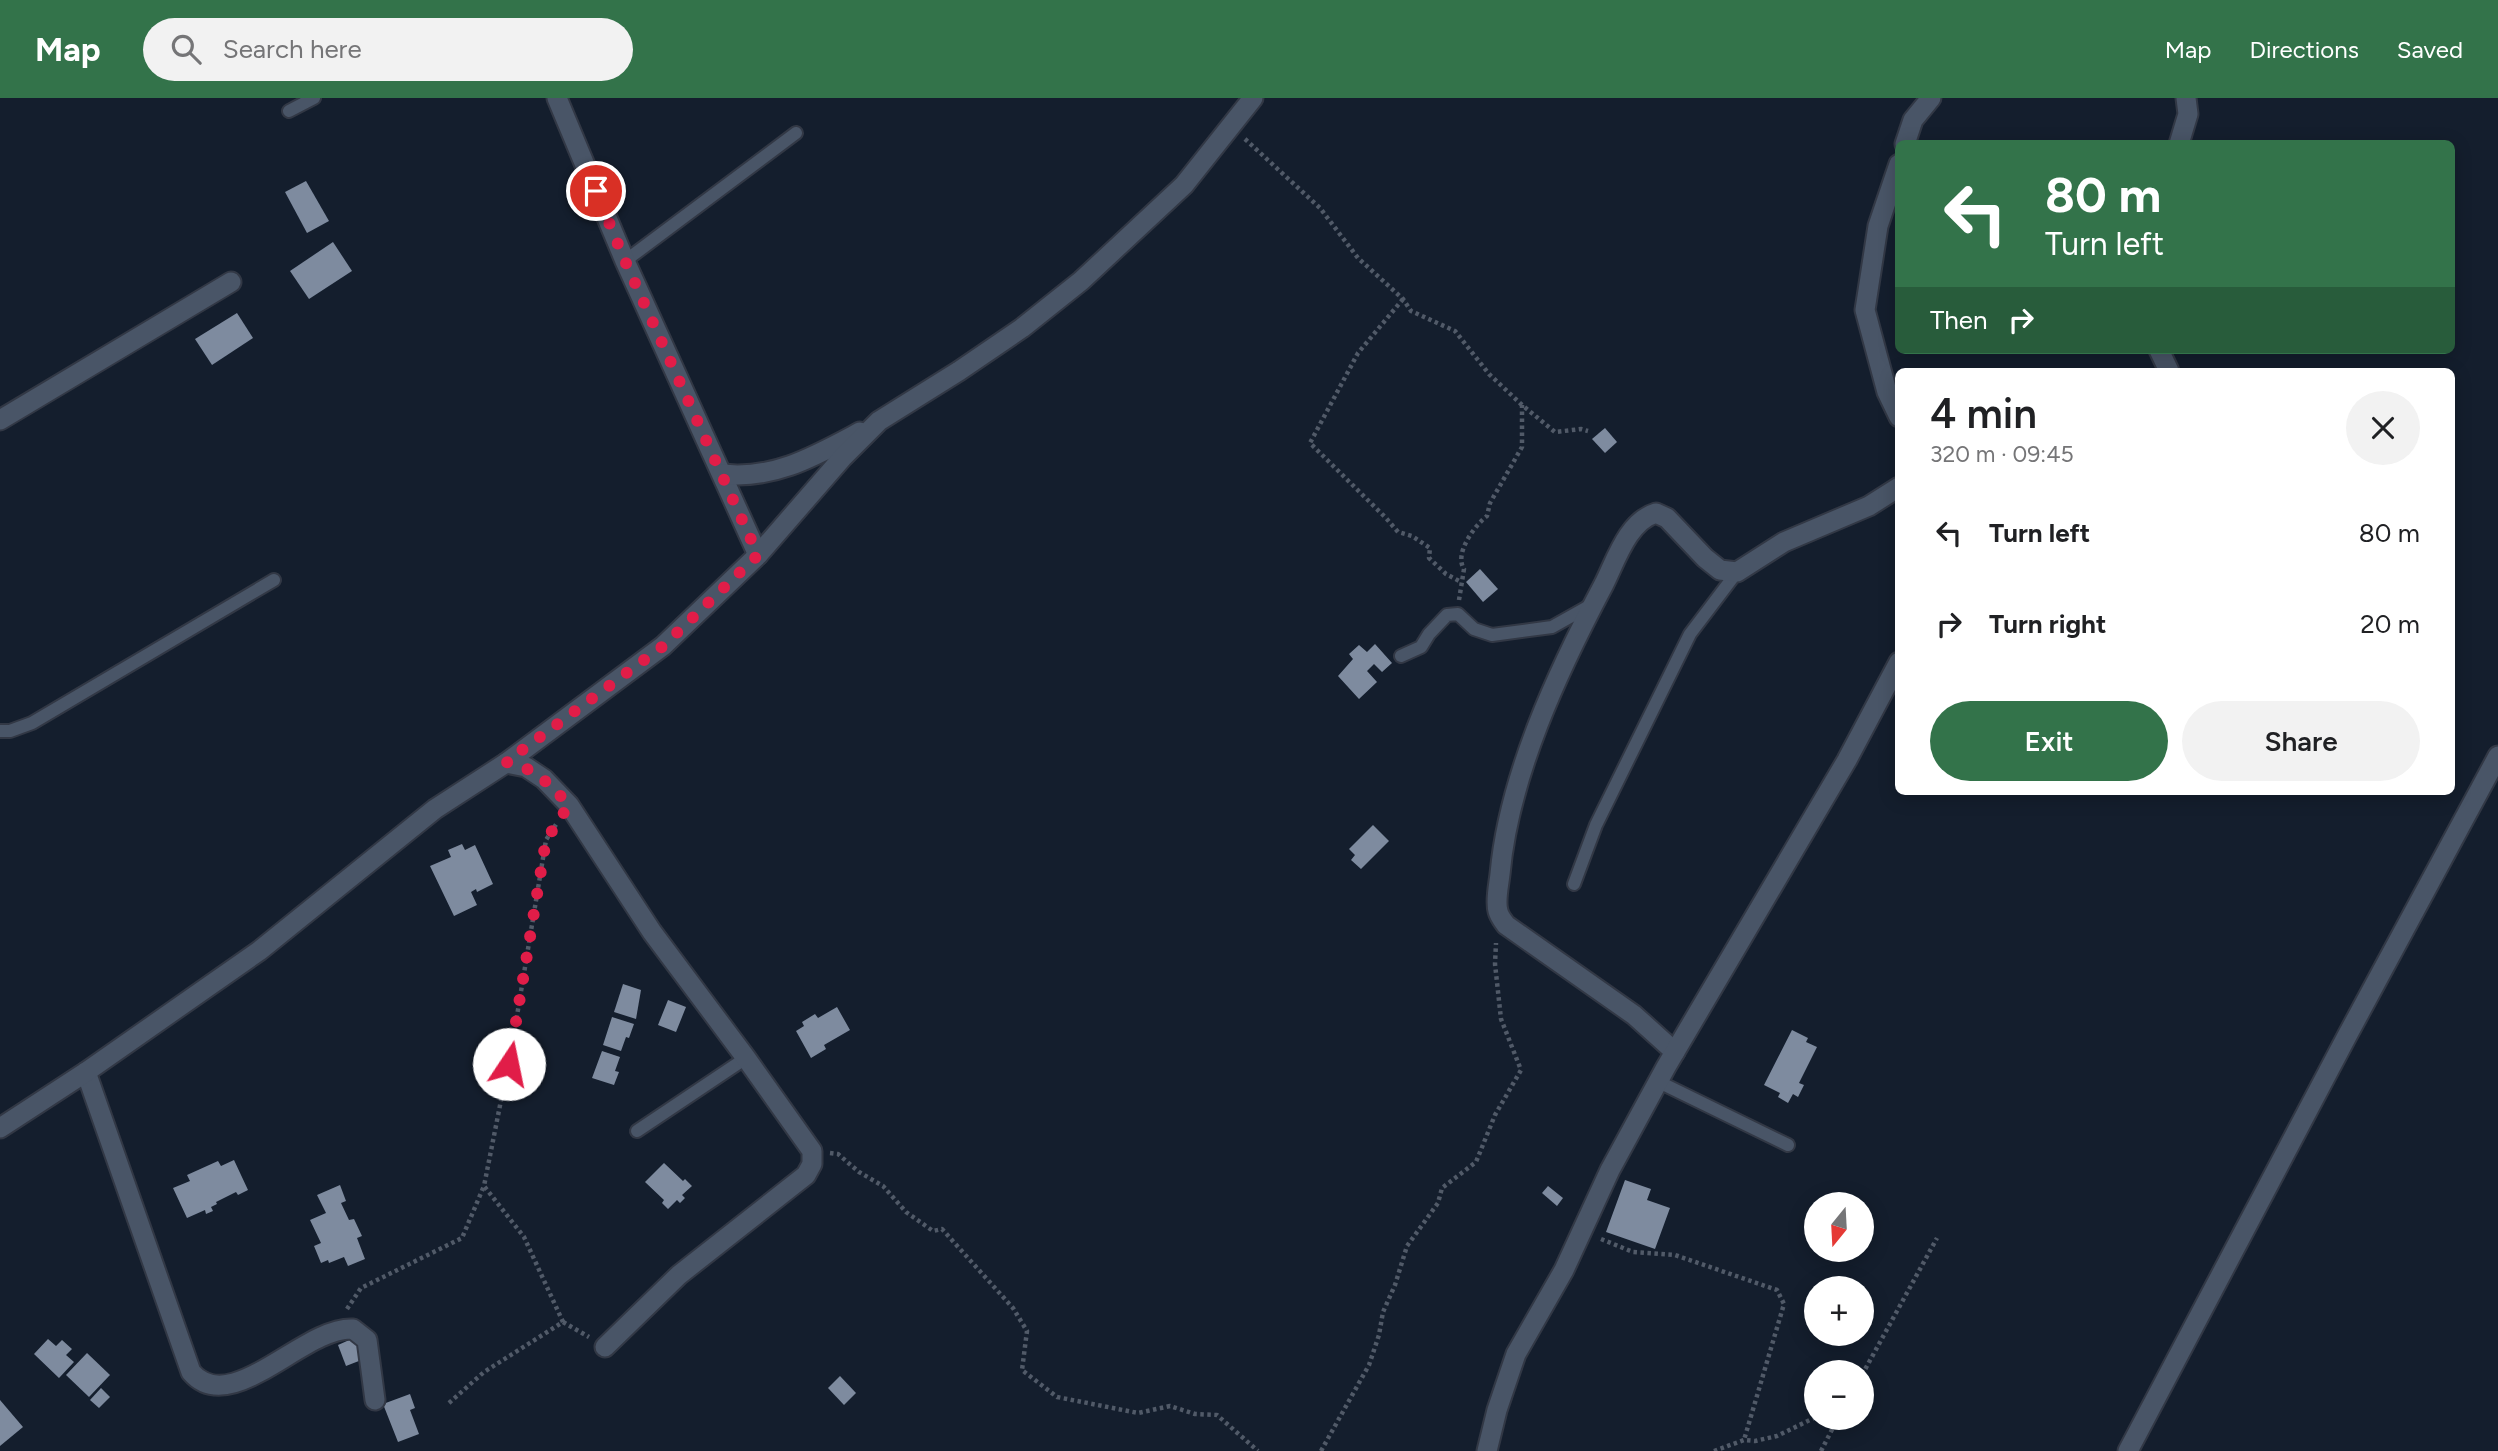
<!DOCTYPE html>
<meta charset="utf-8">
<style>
body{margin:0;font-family:Figtree,sans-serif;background:#f2f2f2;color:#202124;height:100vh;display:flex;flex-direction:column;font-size:26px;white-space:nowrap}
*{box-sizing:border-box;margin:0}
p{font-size:23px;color:#757577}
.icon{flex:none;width:38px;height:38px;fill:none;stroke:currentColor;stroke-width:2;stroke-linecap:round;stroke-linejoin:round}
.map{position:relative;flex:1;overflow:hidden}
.drawer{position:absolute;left:1895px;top:270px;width:560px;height:427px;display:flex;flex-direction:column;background:#fff;border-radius:10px;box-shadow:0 4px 18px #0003}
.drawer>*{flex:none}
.guide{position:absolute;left:1895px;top:42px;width:560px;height:214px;border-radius:10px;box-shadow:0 4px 18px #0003;background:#33734a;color:#fff;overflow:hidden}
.needle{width:46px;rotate:198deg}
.fabs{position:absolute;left:1804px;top:1094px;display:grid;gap:14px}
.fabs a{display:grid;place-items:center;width:70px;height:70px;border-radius:50%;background:#fff;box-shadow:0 4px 18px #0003;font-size:35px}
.pin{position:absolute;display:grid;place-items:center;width:60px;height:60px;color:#fff;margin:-30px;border:4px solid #fff;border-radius:50%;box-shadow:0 2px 7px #0007}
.me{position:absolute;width:77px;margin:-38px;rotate:11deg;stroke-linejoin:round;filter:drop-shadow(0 0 5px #0008)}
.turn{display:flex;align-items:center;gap:24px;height:147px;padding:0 35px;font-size:32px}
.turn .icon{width:91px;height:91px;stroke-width:2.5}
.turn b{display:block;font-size:49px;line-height:60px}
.then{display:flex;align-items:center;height:66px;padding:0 35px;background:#0003;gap:14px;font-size:26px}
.round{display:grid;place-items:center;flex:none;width:74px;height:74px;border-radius:37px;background:#f2f2f2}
.overview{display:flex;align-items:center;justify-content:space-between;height:119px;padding:0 35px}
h1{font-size:42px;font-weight:600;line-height:52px}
.cta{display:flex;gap:14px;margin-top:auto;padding:14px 35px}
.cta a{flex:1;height:80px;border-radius:42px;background:#33734a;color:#fff;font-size:28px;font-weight:600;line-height:80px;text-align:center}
.cta a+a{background:#f2f2f2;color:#202124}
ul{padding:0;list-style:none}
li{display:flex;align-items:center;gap:21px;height:91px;padding:0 35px}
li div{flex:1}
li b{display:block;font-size:26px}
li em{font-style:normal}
header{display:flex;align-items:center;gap:42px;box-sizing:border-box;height:98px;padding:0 35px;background:#33734a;color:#fff}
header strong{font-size:33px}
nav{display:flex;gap:38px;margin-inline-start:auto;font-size:24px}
.search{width:490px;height:63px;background:#f2f2f2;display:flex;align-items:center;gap:18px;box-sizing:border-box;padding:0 24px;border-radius:38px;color:#757577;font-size:26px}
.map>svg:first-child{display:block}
.building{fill:#7e8b9f}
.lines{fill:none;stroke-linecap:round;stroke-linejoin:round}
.service-casing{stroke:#323845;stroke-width:16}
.minor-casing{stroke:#323845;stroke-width:23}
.path{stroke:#515a68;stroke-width:4.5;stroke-dasharray:3.5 3.5;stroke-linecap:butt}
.service{stroke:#495567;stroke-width:12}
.minor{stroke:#495567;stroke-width:19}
.route{stroke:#e11d48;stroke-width:12;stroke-dasharray:0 21.6}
</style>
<header>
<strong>Map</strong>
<div class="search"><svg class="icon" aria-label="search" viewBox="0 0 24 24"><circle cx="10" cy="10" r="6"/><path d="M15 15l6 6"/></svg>Search here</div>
<nav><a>Map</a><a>Directions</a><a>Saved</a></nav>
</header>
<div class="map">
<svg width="2498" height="1353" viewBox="0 0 2498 1353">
<rect width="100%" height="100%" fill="#141e2d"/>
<g class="building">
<path d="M306,83L329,123L307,135L285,94Z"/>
<path d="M333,144L352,173L309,201L290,173Z"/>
<path d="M237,215L253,240L212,267L195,241Z"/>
<path d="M1605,330L1617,344L1605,355L1592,341Z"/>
<path d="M1480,471L1498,491L1483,504L1466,484Z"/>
<path d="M1375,546L1392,565L1382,574L1374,566L1367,573L1377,584L1359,601L1338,578L1353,561L1349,556L1359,547L1367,554Z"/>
<path d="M1373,727L1389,743L1361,771L1351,762L1355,757L1349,751Z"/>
<path d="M462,746L465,752L475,747L493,786L477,794L476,791L471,794L477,807L454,818L430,768L451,759L448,752Z"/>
<path d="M623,886L641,892L636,921L614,914Z"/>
<path d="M668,902L686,909L676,934L658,927Z"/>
<path d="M837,909L850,932L824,947L826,951L811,960L796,933L804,928L802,924L815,916L818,920Z"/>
<path d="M612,919L634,926L629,940L626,939L621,953L603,947Z"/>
<path d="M1792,932L1808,940L1806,944L1817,949L1799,985L1804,987L1798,999L1793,996L1788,1005L1778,999L1780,995L1764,987Z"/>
<path d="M602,953L620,959L615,973L619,974L614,987L592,980Z"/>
<path d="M234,1062L248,1092L238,1097L236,1094L216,1104L217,1106L211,1109L213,1113L206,1116L205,1112L187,1120L173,1090L190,1083L187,1077L218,1063L221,1068Z"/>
<path d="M664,1065L683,1083L685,1081L692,1088L682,1097L685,1100L680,1105L677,1102L668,1111L662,1105L664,1102L645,1084Z"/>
<path d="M1625,1082L1651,1091L1647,1102L1670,1110L1655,1151L1606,1134Z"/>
<path d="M340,1087L346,1103L341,1105L349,1122L354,1121L362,1138L357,1140L365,1161L348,1168L344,1159L329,1165L328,1162L321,1165L314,1148L321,1145L310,1122L326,1115L317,1097Z"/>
<path d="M1548,1088L1563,1100L1557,1108L1542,1095Z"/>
<path d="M356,1239L364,1261L346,1268L338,1247Z"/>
<path d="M48,1241L56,1248L62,1242L72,1251L66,1257L74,1264L59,1280L34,1256Z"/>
<path d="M87,1255L110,1277L89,1299L66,1277Z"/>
<path d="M840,1278L856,1295L844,1307L828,1290Z"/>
<path d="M101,1290L110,1299L99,1310L90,1302Z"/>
<path d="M410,1296L415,1310L410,1312L419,1336L398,1344L383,1306Z"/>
<path d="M0,1302L23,1329L0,1348Z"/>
</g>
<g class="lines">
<g class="service-casing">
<g id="service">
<path d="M289,13L314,0"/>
<path d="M625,163L796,35"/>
<path d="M1401,558L1421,549L1429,536L1447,517L1458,516L1474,531L1492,537L1552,529L1593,506"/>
<path d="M0,633H10L32,625L274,482"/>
<path d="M1574,786L1596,727L1690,536L1737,474"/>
<path d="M1659,984L1788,1047"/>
<path d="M637,1033L746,960"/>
</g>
</g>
<g class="minor-casing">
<g id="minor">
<path d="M557,0L625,163L758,457"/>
<path d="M1905,46L1913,22L1931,0"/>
<path d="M2179,46L2188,16L2186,0"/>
<path d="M1899,66L1878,128L1865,212L1887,294L1899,319"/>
<path d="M2159,252L2169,273"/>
<path d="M0,322L231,184"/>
<path d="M722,376C774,382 815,358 860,334"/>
<path d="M506,665L526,669L544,681L569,707L652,834L746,960L812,1053V1066L806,1077L679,1177L605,1249"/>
<path d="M1675,954L1634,917L1506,827C1503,823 1499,818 1498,813C1495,803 1499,786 1500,776C1509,677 1558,573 1604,486C1616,462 1628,423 1656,415L1667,420L1705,460L1720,472L1737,474L1784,444L1869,408L1899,389"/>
<path d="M86,974L191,1274C231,1321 304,1228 353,1231L367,1242L375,1302"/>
<path d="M0,1030L86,974L259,853L435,711L506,665L663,548L758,457L843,359L879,323L959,273L1022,230L1081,183L1184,87L1253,0"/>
<path d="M1487,1353L1497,1312L1516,1256L1564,1172L1610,1072L1666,969L1847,662L1899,564"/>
<path d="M2128,1353L2347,938L2498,658"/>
</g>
</g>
<g class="path">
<path d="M1245,41L1320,110L1358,160L1403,201L1411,213L1455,233L1489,276L1522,307L1555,334L1581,331L1588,333"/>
<path d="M1403,201L1358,255L1310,345L1386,420L1398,434L1412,438L1430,450L1429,460L1446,476L1461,484"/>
<path d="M1459,502L1464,471C1454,456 1474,428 1487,418L1490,405L1522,349V307"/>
<path d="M830,1055L838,1056L859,1074L883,1088L906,1114L933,1133L942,1131L1013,1210L1027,1233L1022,1272L1057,1299L1138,1315L1170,1308L1195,1316L1217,1317L1258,1353"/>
<path d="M1601,1141L1633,1154L1675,1157L1777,1192L1784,1206L1744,1342"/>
<path d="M347,1211L361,1190L462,1140L484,1088"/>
<path d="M563,1224L589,1239"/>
<path d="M1862,1277L1937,1140"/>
<path d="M449,1305L484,1274L563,1224L524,1139L484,1088L513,942L546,742L557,725"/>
<path d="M1321,1353L1369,1267L1379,1237L1383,1214L1395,1187L1407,1148L1438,1105L1442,1090L1476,1064L1495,1017L1521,972L1501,921L1495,866L1496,845"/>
<path d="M1714,1353L1744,1342L1755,1343L1777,1338L1816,1319"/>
<path d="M1821,1353L1838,1320"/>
</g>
<use href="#service" class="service"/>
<use href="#minor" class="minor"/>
</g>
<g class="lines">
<path class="route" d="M509,966L546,742L569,707C548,685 537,671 506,664L663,548L758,457L625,163L596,93"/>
</g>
</svg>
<div class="fabs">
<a><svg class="needle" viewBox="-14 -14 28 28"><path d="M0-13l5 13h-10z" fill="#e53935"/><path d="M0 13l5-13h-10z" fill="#757577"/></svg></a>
<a>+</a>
<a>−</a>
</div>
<div class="pin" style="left:596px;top:93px;background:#d93025"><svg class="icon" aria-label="arrive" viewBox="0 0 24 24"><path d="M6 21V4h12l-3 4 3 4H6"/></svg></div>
<svg class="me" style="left:509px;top:966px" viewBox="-20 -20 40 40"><circle r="19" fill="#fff"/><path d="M0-13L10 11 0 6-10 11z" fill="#e11d48"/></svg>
<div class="guide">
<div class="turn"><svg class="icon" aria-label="left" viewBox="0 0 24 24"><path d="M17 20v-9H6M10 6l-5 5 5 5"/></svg><div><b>80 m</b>Turn left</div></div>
<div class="then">Then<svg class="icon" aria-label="right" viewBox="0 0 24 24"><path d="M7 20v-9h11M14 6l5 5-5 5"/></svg></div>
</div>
<section class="drawer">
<div class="overview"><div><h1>4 min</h1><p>320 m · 09:45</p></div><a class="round"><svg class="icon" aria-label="close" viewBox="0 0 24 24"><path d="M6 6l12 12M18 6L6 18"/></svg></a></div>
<ul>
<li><svg class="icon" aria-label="left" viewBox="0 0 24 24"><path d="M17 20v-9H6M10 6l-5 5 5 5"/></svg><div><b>Turn left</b></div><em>80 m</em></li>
<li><svg class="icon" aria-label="right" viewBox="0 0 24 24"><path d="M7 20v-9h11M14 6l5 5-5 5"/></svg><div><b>Turn right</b></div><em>20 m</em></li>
</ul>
<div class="cta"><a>Exit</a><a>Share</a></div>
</section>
</div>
